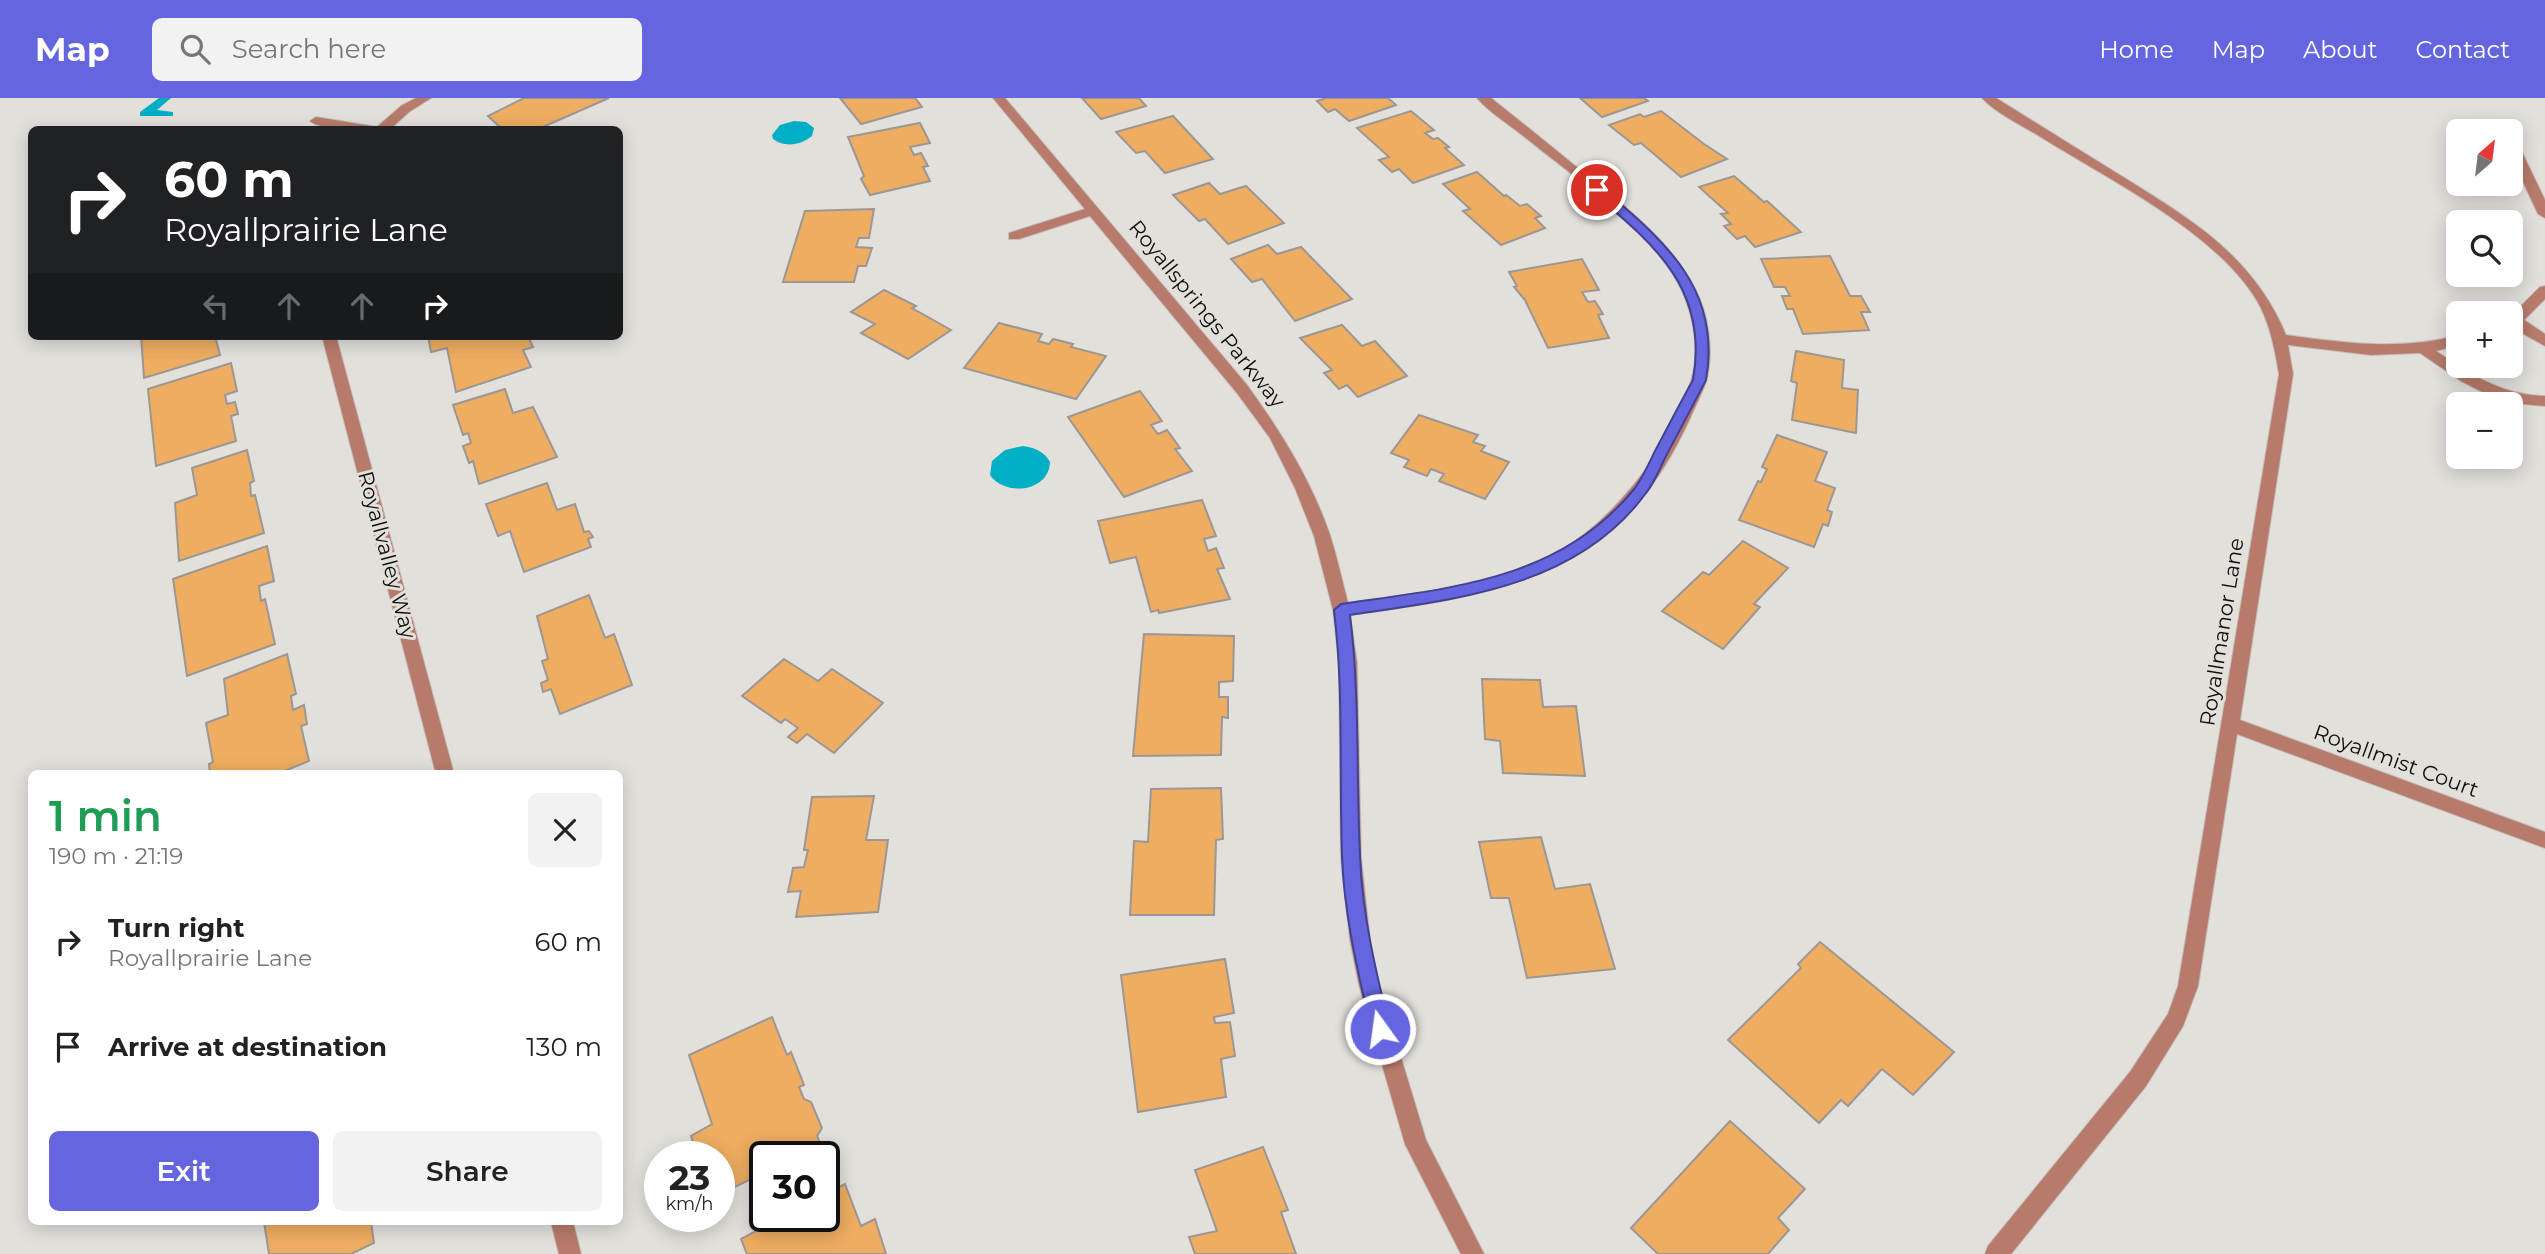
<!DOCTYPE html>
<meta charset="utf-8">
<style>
body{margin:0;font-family:Montserrat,sans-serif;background:#f2f2f2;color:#222;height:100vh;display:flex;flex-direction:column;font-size:26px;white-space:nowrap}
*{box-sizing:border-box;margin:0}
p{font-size:23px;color:#767676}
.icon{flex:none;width:38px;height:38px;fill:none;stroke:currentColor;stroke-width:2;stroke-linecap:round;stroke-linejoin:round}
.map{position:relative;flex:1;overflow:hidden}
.details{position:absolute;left:28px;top:672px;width:595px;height:455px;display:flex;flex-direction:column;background:#fff;border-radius:10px;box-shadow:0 4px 18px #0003}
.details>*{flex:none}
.banner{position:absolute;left:28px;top:28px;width:595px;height:214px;border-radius:10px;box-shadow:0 4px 18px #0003;background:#202124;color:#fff;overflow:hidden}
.needle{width:46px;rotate:28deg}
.fabs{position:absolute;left:2446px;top:21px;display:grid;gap:14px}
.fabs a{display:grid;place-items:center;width:77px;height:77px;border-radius:10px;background:#fff;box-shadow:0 4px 18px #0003;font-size:35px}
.speed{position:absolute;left:644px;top:1043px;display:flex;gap:14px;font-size:35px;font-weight:700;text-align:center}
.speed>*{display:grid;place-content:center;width:91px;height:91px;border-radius:50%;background:#fff;box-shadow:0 4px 18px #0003;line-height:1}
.speed small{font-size:18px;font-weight:400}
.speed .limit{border:4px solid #111;border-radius:10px;background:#fff;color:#111}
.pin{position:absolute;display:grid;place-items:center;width:60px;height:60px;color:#fff;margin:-30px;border:4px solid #fff;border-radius:50%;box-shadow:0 2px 7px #0007}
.me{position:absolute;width:77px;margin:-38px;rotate:346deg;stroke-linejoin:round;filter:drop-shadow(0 0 5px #0008)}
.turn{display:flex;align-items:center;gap:24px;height:147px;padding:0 21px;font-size:32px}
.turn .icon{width:91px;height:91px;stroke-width:2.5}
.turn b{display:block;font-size:49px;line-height:60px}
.lanes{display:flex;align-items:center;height:66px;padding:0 21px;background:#0003;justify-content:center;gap:35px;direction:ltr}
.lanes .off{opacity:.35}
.round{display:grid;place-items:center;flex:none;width:74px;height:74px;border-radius:10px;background:#f2f2f2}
.head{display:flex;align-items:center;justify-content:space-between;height:119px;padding:0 21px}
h1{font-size:42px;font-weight:600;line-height:52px;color:#1e9e55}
.button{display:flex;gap:14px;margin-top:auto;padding:14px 21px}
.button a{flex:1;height:80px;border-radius:10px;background:#6566df;color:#fff;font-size:28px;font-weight:600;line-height:80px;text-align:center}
.button a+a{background:#f2f2f2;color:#222}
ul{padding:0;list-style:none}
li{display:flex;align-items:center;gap:21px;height:105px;padding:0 21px}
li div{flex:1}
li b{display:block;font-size:26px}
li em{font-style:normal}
header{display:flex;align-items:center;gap:42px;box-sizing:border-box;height:98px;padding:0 35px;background:#6566df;color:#fff}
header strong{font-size:33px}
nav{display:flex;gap:38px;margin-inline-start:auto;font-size:24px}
.search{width:490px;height:63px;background:#f2f2f2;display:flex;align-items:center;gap:18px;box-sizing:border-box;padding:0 24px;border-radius:10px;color:#767676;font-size:26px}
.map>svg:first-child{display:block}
.water{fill:#00aec6}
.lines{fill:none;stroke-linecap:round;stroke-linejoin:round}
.stream{fill:#00aec6;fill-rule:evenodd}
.building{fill:#eead61;stroke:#9b9794;stroke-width:2}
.minor-casing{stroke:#c1bebb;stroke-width:2}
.minor{fill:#b87b6b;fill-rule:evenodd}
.route{fill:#6566df;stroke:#424291;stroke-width:2}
.labels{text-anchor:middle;stroke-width:6;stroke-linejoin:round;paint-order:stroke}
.street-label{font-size:21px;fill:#0e0d0c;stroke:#e3e0dc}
</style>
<header>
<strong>Map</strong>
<div class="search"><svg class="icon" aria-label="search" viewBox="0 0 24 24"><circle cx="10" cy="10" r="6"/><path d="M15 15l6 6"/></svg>Search here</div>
<nav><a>Home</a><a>Map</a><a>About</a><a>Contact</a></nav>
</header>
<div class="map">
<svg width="2545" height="1156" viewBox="0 0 2545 1156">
<rect width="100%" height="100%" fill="#e3e0dc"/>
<g class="water">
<path d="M794,23L806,24L814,30L812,38C801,47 785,50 773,41L772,37L780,27Z"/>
<path d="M1023,348C1035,350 1044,353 1050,364C1049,394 1005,399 990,377L992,363L1005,352Z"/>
</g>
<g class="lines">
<path class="stream" d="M159,0H171L157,12L173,14V18H140V14Z"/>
</g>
<g class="building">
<path d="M524,0H609L536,32H503L488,18Z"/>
<path d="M840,0H915L922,9L861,26Z"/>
<path d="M1082,0H1139L1146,8L1101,21Z"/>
<path d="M1326,0H1388L1396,7L1349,23L1335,11L1328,14L1317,3Z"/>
<path d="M1580,0H1644L1648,3L1602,19Z"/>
<path d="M1411,13L1434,32L1425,35L1433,41L1438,40L1449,49L1445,50L1464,67L1413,85L1399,71L1392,74L1379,62L1389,59L1357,30Z"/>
<path d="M1661,13L1704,46L1727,61L1681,79L1641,45L1634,47L1609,27L1640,16L1644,19Z"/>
<path d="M1173,18L1213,61L1165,75L1145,53L1136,55L1116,34Z"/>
<path d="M920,25L930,45L910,49L914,57L921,55L928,68L923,69L930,83L870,97L861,81L864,78L848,39Z"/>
<path d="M1477,74L1504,98L1506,97L1520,108L1527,106L1541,118L1535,120L1545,130L1501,147L1463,113L1470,111L1443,86Z"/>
<path d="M1734,78L1764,104L1767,103L1801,134L1755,149L1745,138L1737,141L1724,128L1731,126L1721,116L1728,115L1699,89Z"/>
<path d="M1209,85L1220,96L1246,88L1284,125L1228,146L1205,121L1199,123L1173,97Z"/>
<path d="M874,111L869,140H859L856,149L872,150L866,168H858L854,184H783L805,113Z"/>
<path d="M1268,147L1277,156L1301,149L1352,201L1295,223L1262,181L1252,184L1231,161Z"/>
<path d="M1830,158L1850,198H1861L1870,214H1861L1869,232L1803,236L1793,211H1787L1782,198H1790L1785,189H1774L1761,161Z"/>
<path d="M1582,161L1599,192L1582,194L1588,204L1595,203L1603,216L1598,217L1609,240L1548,250L1525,202L1514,189L1517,188L1509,174Z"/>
<path d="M884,192L916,208L912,210L951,232L908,261L861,235L875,226L851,214Z"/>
<path d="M999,225L1042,236L1038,243L1049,246L1053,241L1073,246L1071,249L1106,258L1076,301L964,270Z"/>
<path d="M1342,227L1362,248L1375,243L1407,278L1358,299L1347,287L1339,291L1324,275L1332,272L1300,240Z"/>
<path d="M141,238H215L220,257L144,280Z"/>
<path d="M428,238H528L533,249L523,252L531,269L456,294L447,250L431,254Z"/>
<path d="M1796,253L1844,262L1842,290L1858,292L1856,335L1792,322L1797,285L1791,283Z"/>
<path d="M231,265L237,293L225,297L227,306L235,304L238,316L231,318L236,343L156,368L148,291Z"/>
<path d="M505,291L513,315L533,309L557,359L479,386L473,363L469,365L463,348L471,345L468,335L463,337L453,307Z"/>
<path d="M1140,293L1162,323L1151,327L1158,336L1167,332L1180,350L1175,351L1192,373L1124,399L1068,319Z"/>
<path d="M1419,317L1478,337L1473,344L1485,348L1481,353L1509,364L1485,401L1439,383L1444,376L1431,371L1427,378L1404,369L1409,362L1391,355Z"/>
<path d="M1777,337L1827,354L1815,383L1835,390L1827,412L1832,414L1828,428L1823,426L1814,449L1739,422L1758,383L1761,384L1767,371L1762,369Z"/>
<path d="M247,352L254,383L250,385L251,398L255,397L264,435L179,463L175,405L197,397L192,370Z"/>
<path d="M547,385L557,412L575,406L584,434L589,433L593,439L588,441L591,449L524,474L510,433L498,438L486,406Z"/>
<path d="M1202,402L1216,438L1204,441L1208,453L1216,450L1224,470L1217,471L1230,501L1159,515L1158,512L1151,514L1136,459L1110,465L1098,423Z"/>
<path d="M1743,443L1788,470L1754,506L1760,509L1723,551L1662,513L1703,474L1709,477Z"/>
<path d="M267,448L274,483L259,488L261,503L265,501L275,546L187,578L173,481Z"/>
<path d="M589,497L605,540L614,536L632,587L560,616L551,591L543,594L541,585L548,582L542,563L548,561L537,518Z"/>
<path d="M1144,536L1234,538L1233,583L1219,584V599H1228V620L1222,619L1221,657L1133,658Z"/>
<path d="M287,556L296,596L291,598L293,612L304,607L307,626L301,628L309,663L277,676H210L209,666L213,664L206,625L228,617L224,581Z"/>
<path d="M784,561L818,583L832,571L883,605L834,655L807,636L797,645L788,639L798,630L785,621L781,625L742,598Z"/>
<path d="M1482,581L1540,582L1543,609L1576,608L1585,678L1503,675L1500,643L1485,641Z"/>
<path d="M1221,690L1223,741L1216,742L1214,817H1130L1134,743L1148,744L1151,691Z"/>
<path d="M874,698L866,742H888L878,814L796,819L801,793L788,794L793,770L804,769L808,752H804L812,699Z"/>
<path d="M1541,739L1555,791L1590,786L1615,871L1527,880L1509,800H1491L1479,744Z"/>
<path d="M1820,844L1954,954L1913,997L1882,971L1848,1008L1841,1002L1819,1025L1728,942L1801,870L1798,866Z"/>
<path d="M1225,861L1234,915L1214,919L1215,925L1230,924L1235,958L1221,961L1226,999L1138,1014L1121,877Z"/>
<path d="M772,919L787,957L791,954L804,987L799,989L804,1001L811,1004L822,1030L817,1038L821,1047L797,1059H765V1074L719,1097V1059H698L691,1038L712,1026L689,957Z"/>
<path d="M1730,1023L1805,1091L1778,1120L1789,1132L1768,1156H1658L1631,1130Z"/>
<path d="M1263,1049L1288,1112L1281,1114L1296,1156H1195L1189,1139L1217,1133L1195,1072Z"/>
<path d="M845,1086L861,1128L875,1121L886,1156H747L741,1141L784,1118H824V1097Z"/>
<path d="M264,1124H371L374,1145L351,1156H269Z"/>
</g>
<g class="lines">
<g class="minor-casing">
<g id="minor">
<path d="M416,0H431L409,14L389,32C368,32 326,35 310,23L316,19L377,29L401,8Z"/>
<path d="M993,0H1005L1247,287C1281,334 1311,382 1330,437C1337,459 1342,482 1348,505C1414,496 1481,490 1543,462C1608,432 1671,351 1691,283C1702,247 1691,202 1670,172C1635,120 1570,76 1522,37C1507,25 1489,14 1477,0H1491C1524,26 1557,53 1590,80C1630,112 1670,144 1695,191C1709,216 1714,256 1706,284C1702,295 1696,307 1691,318C1620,478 1506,496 1350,517L1357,565L1361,760L1370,842L1379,887L1426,1042L1484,1156H1461L1405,1046L1359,887L1350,842L1341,760L1339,565L1333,512L1314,438L1295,390L1270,340L1237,295L1090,118L1019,141H1009V135L1085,111Z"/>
<path d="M1982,0H1996C2036,25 2075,49 2115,74C2187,119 2252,155 2286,237C2345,245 2400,253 2459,237V247L2436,253C2471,277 2502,297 2545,298V308L2511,305L2490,298L2461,283L2420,255L2371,257L2288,247L2293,276L2240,622L2545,734V750L2237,636L2198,888L2183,928L2146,988L2011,1156H1985L1988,1148L2130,974L2168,916L2178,888L2279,276C2275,253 2271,231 2261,210C2224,138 2111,83 2044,41C2024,28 1998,17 1982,0Z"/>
<path d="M2511,40L2517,44L2545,102V120L2538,116L2511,58Z"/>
<path d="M2545,188V201L2524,222L2545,236V248L2511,229V218L2540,189Z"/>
<path d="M322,238H336L454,676H436Z"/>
<path d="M551,1124H573L581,1156H559Z"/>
</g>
</g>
<use href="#minor" class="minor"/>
</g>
<path class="route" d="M1592,89H1601C1664,143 1722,190 1706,282C1693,307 1680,332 1666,358C1660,370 1655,384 1646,395C1577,490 1456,501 1350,517C1360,597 1356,677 1360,757C1362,817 1376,874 1390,931L1387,938L1380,940L1374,938L1371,931C1358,874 1344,817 1342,758C1339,676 1344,594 1334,512L1341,506C1450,490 1560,483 1635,390C1643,379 1649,365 1655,353C1668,329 1680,305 1693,282C1709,191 1655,147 1592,94Z"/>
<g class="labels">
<g class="street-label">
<text transform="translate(1207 216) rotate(51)" y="7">Royallsprings Parkway</text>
<text transform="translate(387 457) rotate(75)" y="7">Royallvalley Way</text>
<text transform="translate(2222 534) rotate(-81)" y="7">Royallmanor Lane</text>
<text transform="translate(2396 663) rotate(20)" y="7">Royallmist Court</text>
</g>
</g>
</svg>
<div class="fabs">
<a><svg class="needle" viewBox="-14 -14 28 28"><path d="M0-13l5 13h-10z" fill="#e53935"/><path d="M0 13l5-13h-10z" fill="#767676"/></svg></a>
<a><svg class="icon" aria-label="search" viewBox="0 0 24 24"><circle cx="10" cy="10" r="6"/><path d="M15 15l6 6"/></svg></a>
<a>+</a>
<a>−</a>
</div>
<div class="speed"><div>23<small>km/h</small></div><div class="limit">30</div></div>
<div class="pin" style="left:1597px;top:92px;background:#d93025"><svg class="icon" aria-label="arrive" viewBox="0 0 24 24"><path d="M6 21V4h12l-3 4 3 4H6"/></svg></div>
<svg class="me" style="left:1380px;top:931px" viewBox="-20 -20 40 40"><circle r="17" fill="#6566df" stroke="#fff" stroke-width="3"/><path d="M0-11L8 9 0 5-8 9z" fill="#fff"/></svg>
<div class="banner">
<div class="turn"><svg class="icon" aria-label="right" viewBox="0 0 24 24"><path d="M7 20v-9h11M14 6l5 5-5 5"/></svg><div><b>60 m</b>Royallprairie Lane</div></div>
<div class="lanes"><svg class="icon off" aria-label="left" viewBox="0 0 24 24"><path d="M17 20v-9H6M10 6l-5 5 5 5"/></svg><svg class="icon off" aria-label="ahead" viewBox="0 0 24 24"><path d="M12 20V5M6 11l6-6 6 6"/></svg><svg class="icon off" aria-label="ahead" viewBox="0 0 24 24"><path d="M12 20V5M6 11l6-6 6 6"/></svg><svg class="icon" aria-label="right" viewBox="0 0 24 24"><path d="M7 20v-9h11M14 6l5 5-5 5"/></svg></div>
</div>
<section class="details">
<div class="head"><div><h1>1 min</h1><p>190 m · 21:19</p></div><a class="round"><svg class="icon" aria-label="close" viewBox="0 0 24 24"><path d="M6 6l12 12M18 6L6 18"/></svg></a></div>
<ul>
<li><svg class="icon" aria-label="right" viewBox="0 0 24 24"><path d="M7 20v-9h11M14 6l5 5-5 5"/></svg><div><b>Turn right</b><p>Royallprairie Lane</p></div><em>60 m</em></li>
<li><svg class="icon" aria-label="arrive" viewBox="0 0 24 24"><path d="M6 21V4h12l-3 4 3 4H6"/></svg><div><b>Arrive at destination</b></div><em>130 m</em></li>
</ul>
<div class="button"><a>Exit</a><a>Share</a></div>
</section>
</div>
